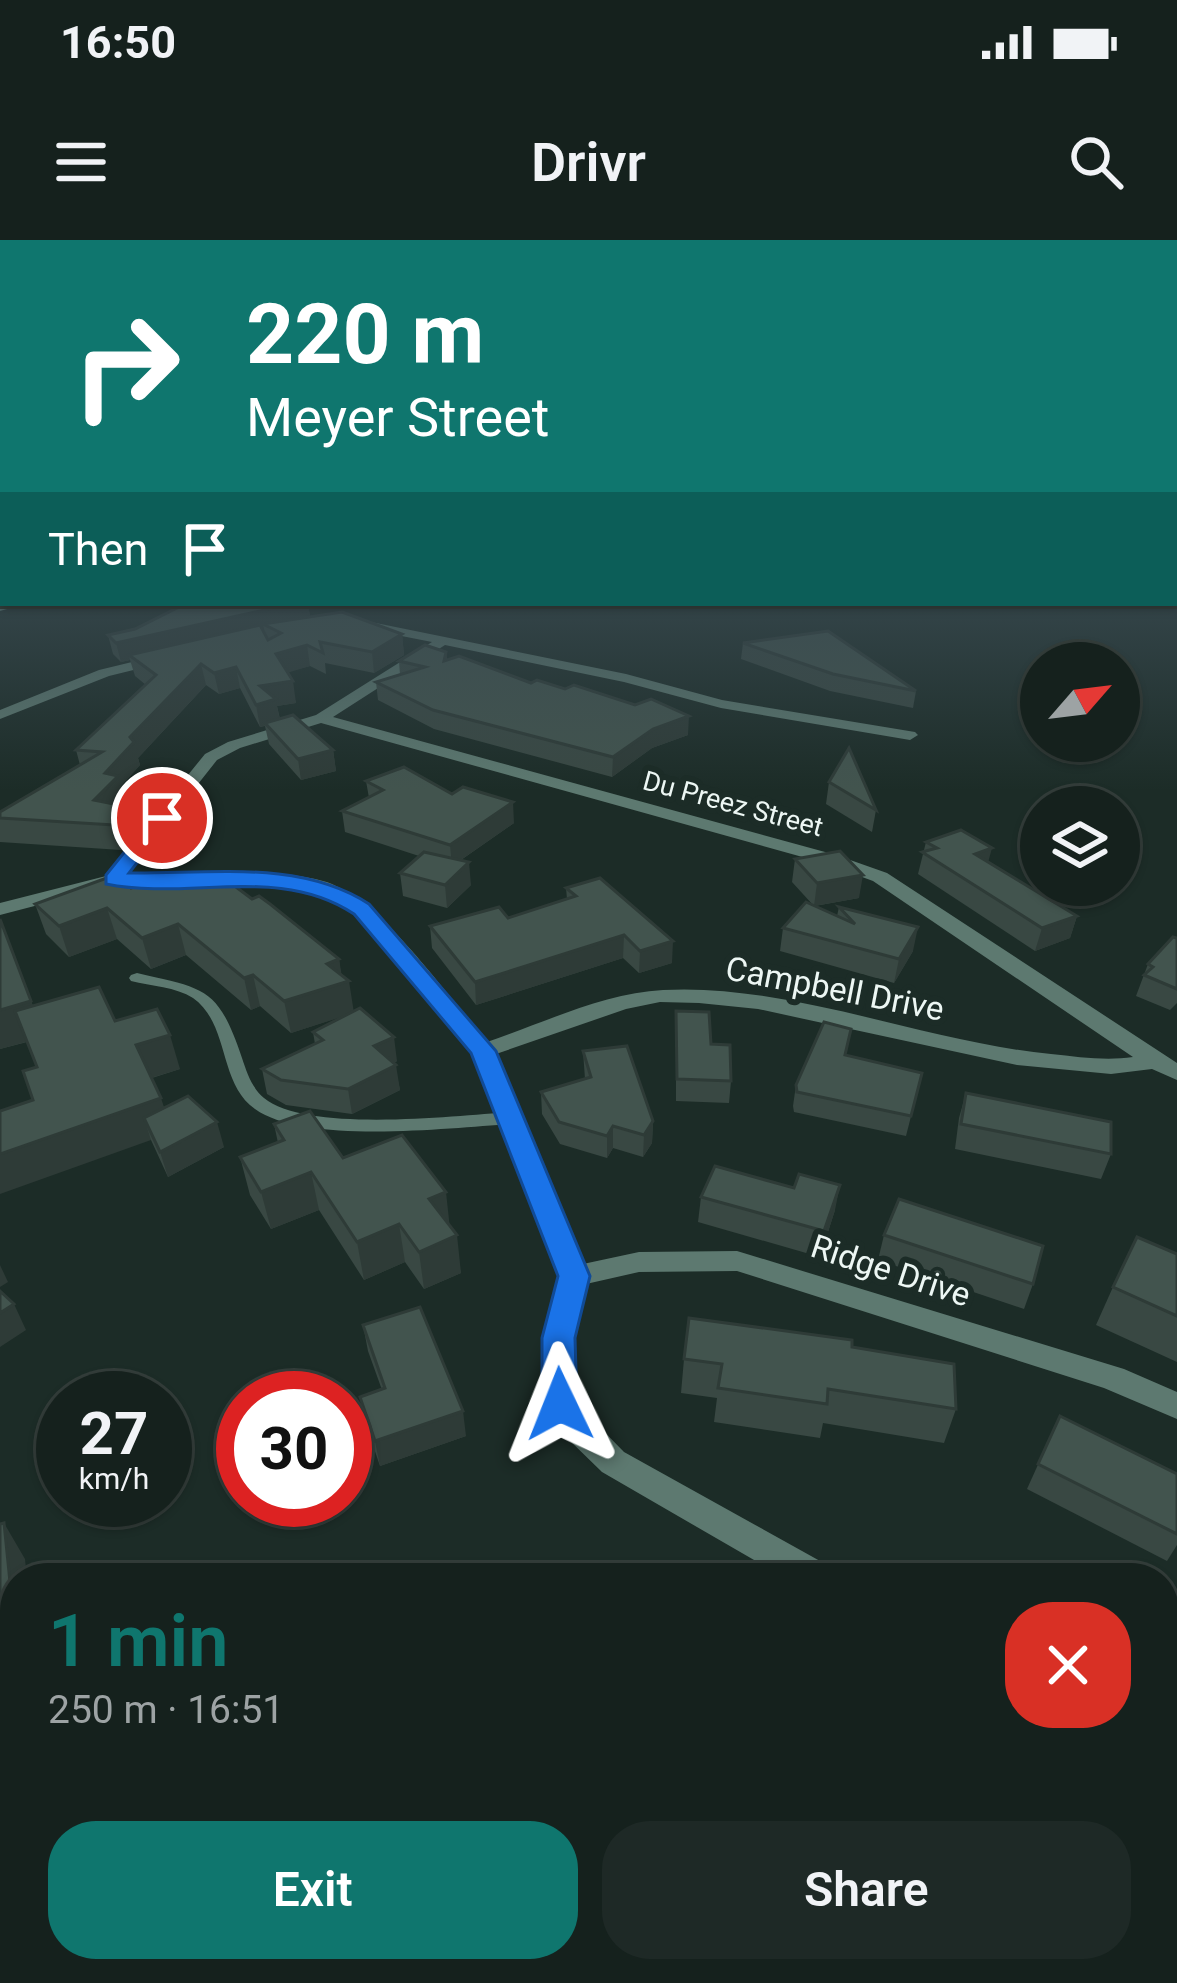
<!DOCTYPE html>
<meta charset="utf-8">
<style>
body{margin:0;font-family:Roboto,sans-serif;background:#1e2926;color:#f1f3f6;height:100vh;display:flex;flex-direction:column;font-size:45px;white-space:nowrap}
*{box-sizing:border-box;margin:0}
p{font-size:39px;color:#9da3a4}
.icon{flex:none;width:66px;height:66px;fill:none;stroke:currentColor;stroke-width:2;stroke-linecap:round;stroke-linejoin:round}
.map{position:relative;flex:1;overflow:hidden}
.panel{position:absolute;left:0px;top:1323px;width:1179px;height:420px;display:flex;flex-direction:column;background:#15211d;border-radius:48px 48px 0 0;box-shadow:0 3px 9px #0004,0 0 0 3px #343e3b}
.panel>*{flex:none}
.banner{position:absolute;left:0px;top:0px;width:1179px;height:366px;box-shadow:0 3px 9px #0004,0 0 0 3px #343e3b;background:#0f766e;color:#fff;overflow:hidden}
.needle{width:78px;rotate:62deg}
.buttons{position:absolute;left:1020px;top:402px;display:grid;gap:24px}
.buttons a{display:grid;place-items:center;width:120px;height:120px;border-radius:50%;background:#15211d;box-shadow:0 3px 9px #0004,0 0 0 3px #343e3b;font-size:60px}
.speed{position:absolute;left:36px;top:1131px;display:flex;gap:24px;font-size:60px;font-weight:700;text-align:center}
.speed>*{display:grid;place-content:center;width:156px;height:156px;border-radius:50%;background:#15211d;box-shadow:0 3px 9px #0004,0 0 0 3px #343e3b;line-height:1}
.speed small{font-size:30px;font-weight:400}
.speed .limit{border:18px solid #d22;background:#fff;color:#111}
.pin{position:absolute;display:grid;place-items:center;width:102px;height:102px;color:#fff;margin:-51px;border:6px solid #fff;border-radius:50%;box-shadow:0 3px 12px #0007}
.me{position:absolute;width:132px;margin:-66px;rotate:358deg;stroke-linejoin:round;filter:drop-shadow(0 0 9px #0008)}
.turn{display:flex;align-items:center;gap:42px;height:252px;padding:0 48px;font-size:54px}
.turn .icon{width:156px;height:156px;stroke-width:2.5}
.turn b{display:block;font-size:84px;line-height:102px}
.then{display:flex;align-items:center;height:114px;padding:0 48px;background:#0003;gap:24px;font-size:45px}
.round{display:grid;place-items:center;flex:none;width:126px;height:126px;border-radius:48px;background:#1e2926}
.head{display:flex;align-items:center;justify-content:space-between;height:204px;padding:0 48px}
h1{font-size:72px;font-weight:600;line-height:90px;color:#0f766e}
.action{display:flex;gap:24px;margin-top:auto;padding:24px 48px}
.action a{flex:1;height:138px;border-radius:48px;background:#0f766e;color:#fff;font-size:48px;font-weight:600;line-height:138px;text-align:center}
.action a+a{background:#1e2926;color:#f1f3f6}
.status{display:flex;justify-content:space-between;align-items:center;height:84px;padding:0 60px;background:#15211d;direction:ltr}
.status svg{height:33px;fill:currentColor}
header{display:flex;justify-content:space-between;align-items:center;height:156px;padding:0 48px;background:#15211d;font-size:54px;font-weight:600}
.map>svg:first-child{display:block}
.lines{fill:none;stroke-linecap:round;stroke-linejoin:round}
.river{fill:#250400;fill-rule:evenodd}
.lane{fill:#5d7970;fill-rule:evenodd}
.street{fill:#5d7970;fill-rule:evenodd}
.secondary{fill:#7aa799;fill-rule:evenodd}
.wall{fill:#394843}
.shaded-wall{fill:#2e3b37}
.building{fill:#42544e;stroke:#2e3b37;stroke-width:3}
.route{fill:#1a73e8;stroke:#114b97;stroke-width:3}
.labels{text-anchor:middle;stroke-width:12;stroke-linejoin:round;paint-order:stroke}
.far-street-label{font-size:27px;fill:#edf7f4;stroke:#1c2c27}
.street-label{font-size:33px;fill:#edf7f4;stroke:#1c2c27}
</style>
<div class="status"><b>16:50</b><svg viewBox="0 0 49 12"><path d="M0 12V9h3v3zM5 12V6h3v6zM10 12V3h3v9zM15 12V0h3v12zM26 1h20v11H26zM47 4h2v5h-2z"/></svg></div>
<header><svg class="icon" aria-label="menu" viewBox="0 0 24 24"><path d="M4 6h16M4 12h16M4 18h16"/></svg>Drivr<svg class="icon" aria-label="search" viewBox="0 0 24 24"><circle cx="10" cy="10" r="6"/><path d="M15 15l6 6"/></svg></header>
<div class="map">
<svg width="1177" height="1743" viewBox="0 0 1177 1743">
<rect width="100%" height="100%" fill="#1c2c27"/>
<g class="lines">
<path class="river" d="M3,344L6,363L0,365V345Z"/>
<path class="lane" d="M137,733C206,749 218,747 242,818C247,833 252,848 264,858C306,893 455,876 510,872L519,878L510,884C449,888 305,905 255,869C218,843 230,784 193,758C176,747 151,746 131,741L129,738L131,735Z"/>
<g class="street">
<path d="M366,381L626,434L722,460L915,492L918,495L910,500L721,468L624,442L445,405L333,477L836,615L887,633L1177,823V840L1152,829L1111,834L1017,825L758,769L699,763L660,762L626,769L496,814L583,1024L639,1012L737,1011L1124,1129L1177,1152V1179L1104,1148L737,1031L639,1032L586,1044L573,1098L574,1161L624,1212L829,1326L834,1338H785L602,1232L564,1195L544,1164L543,1098L560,1036L472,813L355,673L316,651L291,647L115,645L0,675V663L106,636L205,514L228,502L316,475L432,402L361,388V382ZM321,483L824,623L873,641L1133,817C1106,821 1079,817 1051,814C925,802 789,743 663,750C604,753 543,783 487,802C448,757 379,656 323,641C269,626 184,634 127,634L217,520L240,508Z"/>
<path d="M161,415L168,419L166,422L109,436L0,479V470L99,430Z"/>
<path d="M1164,1563L1177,1568V1617L1164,1612Z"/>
<path d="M0,1720L15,1721V1728H43L49,1743H0Z"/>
<path d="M702,1728H891L897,1743H696Z"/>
</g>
<g class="secondary">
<rect x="1176" y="307" width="1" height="6"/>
<path d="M0,363H28L0,371Z"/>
</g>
</g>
<g class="wall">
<path d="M247,363H308L310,377L402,394L404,415L374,433L325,423L326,434L310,426L287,432L296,463L277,466L280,479L333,510L336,531L301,540L269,504L265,486L260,487L240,448L219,454L206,445L138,518L140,525L121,546L125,560L119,565L136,591L121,610L0,602V572L80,525L76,510L146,445L135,436L130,420L121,422L113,414L108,395L248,367Z"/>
<path d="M743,403L916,451L913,468L830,451L741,419Z"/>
<path d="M446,412L447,420L531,443L688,495L652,508L612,537L434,489L378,460L376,442L400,435L399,421Z"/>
<path d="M366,541L452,554L514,583L461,620L471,645L447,668L403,656L400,633L419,616L345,592L342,571L369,558Z"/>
<path d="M829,542L876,570L872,592L826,564Z"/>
<path d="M926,602L988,621L1077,676L1070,698L1035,711L918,634Z"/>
<path d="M795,619L859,658L815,666L837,676L839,667L913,711L894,743L780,711L783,688L813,665L792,642Z"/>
<path d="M214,646L252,659L339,719L341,736L353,772L397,821L394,823L400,850L352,874L286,865L267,854L262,829L315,804L313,792L346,775L291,793L260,766L251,770L186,715L151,729L117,699L69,717L46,694L35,664L131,648L160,647L183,648Z"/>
<path d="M566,648L672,723L639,733L623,718L476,765L432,708L430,686L508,678L567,659Z"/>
<path d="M0,679L33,766L115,781L180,829L152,838L164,868L224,907L168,937L151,900L33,860L37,827L27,802L0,809Z"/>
<path d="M1177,698V763L1170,770L1136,756L1148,724Z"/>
<path d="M676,771L711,804L731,841L729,863L676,861Z"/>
<path d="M583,811L653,881L652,903L643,917L613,908L607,918L560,904L542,874L541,852L585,839Z"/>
<path d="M846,816L922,833L906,896L794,872L793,866L796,845Z"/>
<path d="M966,853L1111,914L1101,939L955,909L959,878Z"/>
<path d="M274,884L343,918L449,985L461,1033L424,1049L405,1022L364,1040L319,970L271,989L250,955L240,917L278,903Z"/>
<path d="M794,948L835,970L820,1017L698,982L701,957Z"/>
<path d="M884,995L1033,1044L1024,1069L878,1020Z"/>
<path d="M1177,1014V1122L1096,1085L1113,1047Z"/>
<path d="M363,1085L466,1196L380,1226L365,1182L360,1157L382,1150L368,1111Z"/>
<path d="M852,1107L956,1169L944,1203L823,1183L820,1198L714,1182L717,1158L681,1153L684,1119Z"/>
<path d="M1060,1176L1177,1234V1305L1167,1321L1027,1249Z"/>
<path d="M1177,1502V1535L1164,1525Z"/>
<path d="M1082,1728H1118L1104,1742Z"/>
</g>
<g class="shaded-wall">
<path d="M296,363H308L310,378L263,384L264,389L134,419L129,415L130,420L121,422L116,403Z"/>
<path d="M402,394L404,415L374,433L372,412Z"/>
<path d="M307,405L310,426L280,435L276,414Z"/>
<path d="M201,424L206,445L138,518L140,525L121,546L125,560L101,584L94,560L105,533L130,497Z"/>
<path d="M236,427L240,448L219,454L214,433Z"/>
<path d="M293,441L296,463L277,466L280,481L260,487L256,465L260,446Z"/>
<path d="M689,476L688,495L652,508L612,537L613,517L653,489Z"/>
<path d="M333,510L336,531L301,540L298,519Z"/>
<path d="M513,562L514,583L452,626L450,605Z"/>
<path d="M129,567L136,591L121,610L114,585Z"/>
<path d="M992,608L986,630L975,614Z"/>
<path d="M469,622L471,645L447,668L445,645Z"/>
<path d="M863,635L859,658L814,666L817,643Z"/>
<path d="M107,668L117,699L69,717L59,686Z"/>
<path d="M1077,676L1070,698L1035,711L1042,688Z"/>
<path d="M178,684L186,715L151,729L142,698Z"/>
<path d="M918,687L913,711L894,743L899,719Z"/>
<path d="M624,695L623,718L476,765L475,742Z"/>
<path d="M673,701L672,723L639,733L640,711Z"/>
<path d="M339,719L343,743L349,741L354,773L291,793L284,761L327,724Z"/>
<path d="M253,735L260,766L251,770L244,738Z"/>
<path d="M31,761L44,797L0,809V770Z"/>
<path d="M170,795L180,829L147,839L136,805Z"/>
<path d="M394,797L397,821L378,831L374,806Z"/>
<path d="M396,825L400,850L352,874L348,849Z"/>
<path d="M161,858L172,892L144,878L151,900L0,954V914Z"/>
<path d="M653,881L652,903L643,917L644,895Z"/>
<path d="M217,882L224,907L168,937L160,912Z"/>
<path d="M613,886V908L607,918V896Z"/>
<path d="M311,932L319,970L271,989L261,952Z"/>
<path d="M840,945L835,970L820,1017L824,991Z"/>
<path d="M446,952L450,989L429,959Z"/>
<path d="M399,984L405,1022L364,1040L357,1002Z"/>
<path d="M457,995L461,1033L424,1049L419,1012Z"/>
<path d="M0,1025L8,1042L0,1047Z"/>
<path d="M14,1064L26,1090L0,1107V1073Z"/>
<path d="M463,1171L466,1196L380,1226L375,1201Z"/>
<path d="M4,1283L25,1319L27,1338H15V1391Z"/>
<path d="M15,1479V1522L0,1528V1485Z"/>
</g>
<g class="building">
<path d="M187,363H224L248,367L247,363H296L116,403L108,395L135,389Z"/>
<path d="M342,372L402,394L372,412L320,402L323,413L307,405L276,414L293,441L260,446L276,459L256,465L236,427L214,433L201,424L130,497L134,502L105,533L118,536L94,560L129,567L114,585L0,578V572L102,512L76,510L156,435L129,415L260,385L268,400L281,393L263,384Z"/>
<path d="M828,391L916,451L833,434L743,403Z"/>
<path d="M425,405L446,412L444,421L459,416L531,443L537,440L565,449L574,445L635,465L651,459L689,476L653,489L613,517L433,470L376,442L425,427L399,421Z"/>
<path d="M293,475L333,510L298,519L265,483Z"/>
<path d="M849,508L876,570L829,542Z"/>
<path d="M404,527L452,554L463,547L513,562L450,605L342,571L383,550L366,541Z"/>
<path d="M961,590L992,608L975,614L1077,676L1042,688L922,612L937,608L926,602Z"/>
<path d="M840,611L863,635L817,643L795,619Z"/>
<path d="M424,612L469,622L445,645L400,633Z"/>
<path d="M115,635L131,648L152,640L160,647L174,641L183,648L206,640L214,646L228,641L252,659L259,656L270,664L339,719L327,724L349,741L284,761L253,735L244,738L178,684L142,698L107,668L59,686L35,664Z"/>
<path d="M600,638L673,701L640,711L624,695L475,742L430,686L499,667L508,678L576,656L566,648Z"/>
<path d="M806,662L855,684L839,667L918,687L899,719L783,688Z"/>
<path d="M0,679L31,761L0,770Z"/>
<path d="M1173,697L1177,698V749L1144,735L1153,727L1148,724Z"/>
<path d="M99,747L115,781L157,769L170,795L136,805L161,858L0,914V871L33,860L23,831L37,827L15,771Z"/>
<path d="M360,768L394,797L374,806L396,825L348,849L281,840L262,829L323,800L313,792Z"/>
<path d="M676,771L709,772L711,804L730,805L731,841L677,839Z"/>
<path d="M824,782L851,789L845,815L922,833L911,876L797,852L796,845Z"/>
<path d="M627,806L653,881L644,895L613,886L607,896L559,882L541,852L591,837L583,811Z"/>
<path d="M966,853L1111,882V914L961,884Z"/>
<path d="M188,856L217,882L160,912L144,878Z"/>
<path d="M310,871L343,918L402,895L446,952L429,959L457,995L419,1012L399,984L357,1002L311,932L261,952L240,917L284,900L274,884Z"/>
<path d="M715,926L794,948L799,934L840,945L824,991L701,957Z"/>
<path d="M899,959L1043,1006L1033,1044L884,995Z"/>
<path d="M1137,997L1177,1014V1076L1113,1047Z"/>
<path d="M0,1051L14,1064L0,1073Z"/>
<path d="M420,1067L463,1171L375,1201L360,1157L385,1148L363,1085Z"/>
<path d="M689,1078L852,1100V1107L954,1124L956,1169L828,1149L827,1164L718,1148L722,1124L684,1119Z"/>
<path d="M1060,1176L1177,1234V1294L1038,1224Z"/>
<path d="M4,1283L15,1391V1479L0,1485V1284Z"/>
</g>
<linearGradient id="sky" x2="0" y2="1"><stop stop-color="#0f1815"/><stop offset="0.56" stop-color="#3a4b52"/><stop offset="1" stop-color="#3a4b52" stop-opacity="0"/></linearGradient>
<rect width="1177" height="551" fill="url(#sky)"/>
<path class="route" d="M162,572L172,578L129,633C208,634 300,619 369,664L496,811L590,1036L575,1098L577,1164L572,1174L560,1178L547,1174L542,1164V1098L558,1036L471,813L354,674C279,624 189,661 106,644V635L155,574Z"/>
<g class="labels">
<g class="far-street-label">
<text transform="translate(733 564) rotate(15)" y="9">Du Preez Street</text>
</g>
<g class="street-label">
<text transform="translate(835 748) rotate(11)" y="12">Campbell Drive</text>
<text transform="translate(891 1030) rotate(18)" y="12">Ridge Drive</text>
</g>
</g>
</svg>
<div class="buttons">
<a><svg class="needle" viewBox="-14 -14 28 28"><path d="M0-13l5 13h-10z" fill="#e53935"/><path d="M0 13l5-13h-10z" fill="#9da3a4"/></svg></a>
<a><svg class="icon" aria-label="layers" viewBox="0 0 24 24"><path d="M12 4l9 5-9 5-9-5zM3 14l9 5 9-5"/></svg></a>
</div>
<div class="speed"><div>27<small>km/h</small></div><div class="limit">30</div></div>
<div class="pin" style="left:162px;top:578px;background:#d93025"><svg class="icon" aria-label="arrive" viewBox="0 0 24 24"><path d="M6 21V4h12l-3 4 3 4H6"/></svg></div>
<svg class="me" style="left:560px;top:1164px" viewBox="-20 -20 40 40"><path d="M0-17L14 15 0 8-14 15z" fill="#1a73e8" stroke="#fff" stroke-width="4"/></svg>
<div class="banner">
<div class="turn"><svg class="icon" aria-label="right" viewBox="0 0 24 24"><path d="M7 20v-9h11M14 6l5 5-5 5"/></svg><div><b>220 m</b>Meyer Street</div></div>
<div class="then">Then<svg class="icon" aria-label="arrive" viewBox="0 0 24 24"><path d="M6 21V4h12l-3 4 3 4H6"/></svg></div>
</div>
<section class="panel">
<div class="head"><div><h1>1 min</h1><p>250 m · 16:51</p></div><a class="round" style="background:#d93025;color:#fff"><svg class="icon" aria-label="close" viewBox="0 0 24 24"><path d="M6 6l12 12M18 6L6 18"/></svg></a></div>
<div class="action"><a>Exit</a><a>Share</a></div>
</section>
</div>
